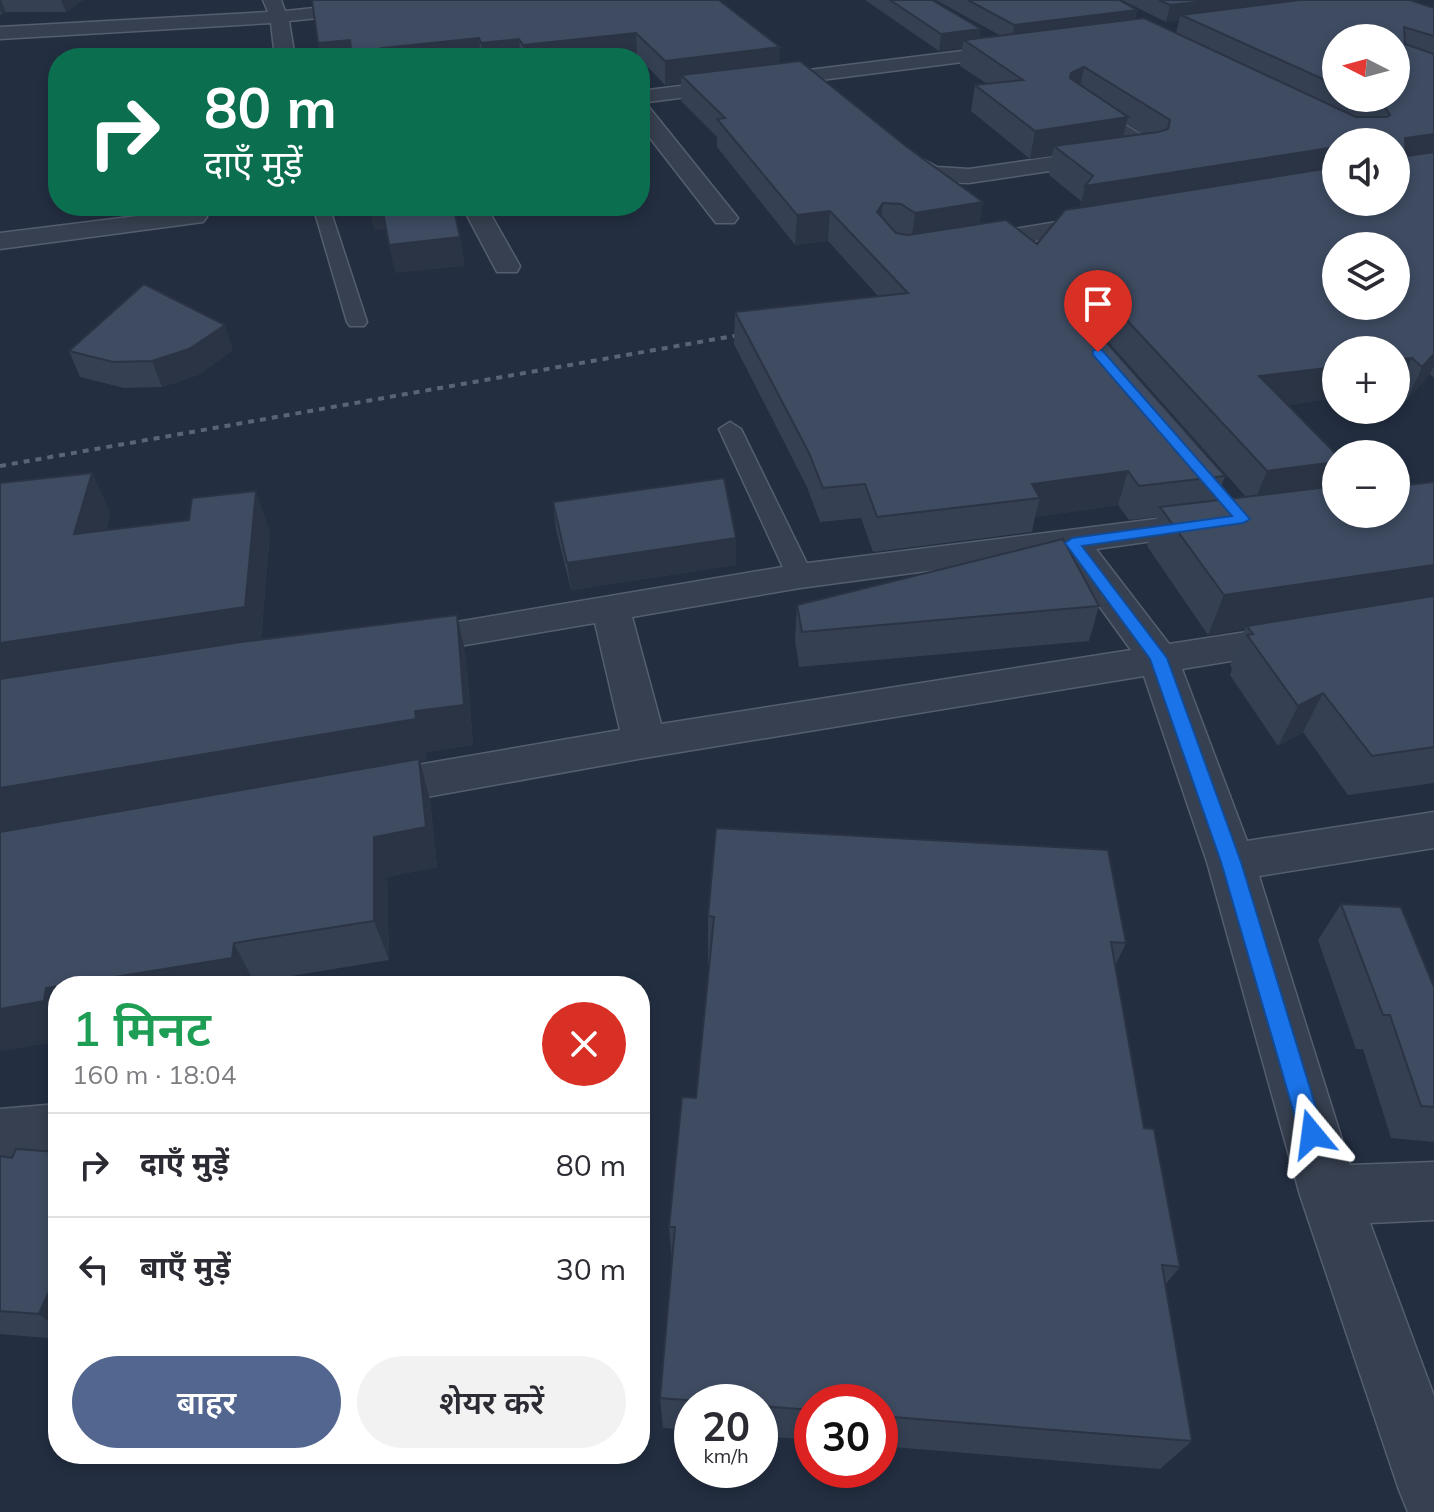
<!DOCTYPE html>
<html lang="hi">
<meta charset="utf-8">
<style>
body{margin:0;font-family:Mulish,"Noto Sans Devanagari",sans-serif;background:#f2f2f3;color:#2b2b33;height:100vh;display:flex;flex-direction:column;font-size:30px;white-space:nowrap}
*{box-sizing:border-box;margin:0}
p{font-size:26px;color:#7c7c81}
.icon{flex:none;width:44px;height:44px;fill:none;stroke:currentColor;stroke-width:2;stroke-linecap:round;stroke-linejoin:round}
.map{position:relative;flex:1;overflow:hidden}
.drawer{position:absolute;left:48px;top:976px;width:602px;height:488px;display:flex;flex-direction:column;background:#fff;border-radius:32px;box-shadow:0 4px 12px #0003}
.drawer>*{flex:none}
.guide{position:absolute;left:48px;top:48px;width:602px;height:168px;border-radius:32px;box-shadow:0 4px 12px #0003;background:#0b6e4f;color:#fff;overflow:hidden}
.needle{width:52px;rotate:276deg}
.buttons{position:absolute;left:1322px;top:24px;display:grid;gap:16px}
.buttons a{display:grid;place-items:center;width:88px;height:88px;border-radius:50%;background:#fff;box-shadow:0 4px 12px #0003;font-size:40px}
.speed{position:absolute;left:674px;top:1384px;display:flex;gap:16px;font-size:40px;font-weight:700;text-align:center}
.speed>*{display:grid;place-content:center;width:104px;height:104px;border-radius:50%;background:#fff;box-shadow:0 4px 12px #0003;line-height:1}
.speed small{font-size:20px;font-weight:400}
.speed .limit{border:12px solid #d22;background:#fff;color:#111}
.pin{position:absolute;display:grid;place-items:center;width:68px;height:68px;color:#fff;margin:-82px -34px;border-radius:50% 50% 50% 0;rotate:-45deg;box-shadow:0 0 8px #0007}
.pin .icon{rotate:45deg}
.me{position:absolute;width:88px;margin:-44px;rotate:344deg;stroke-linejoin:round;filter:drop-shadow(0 0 6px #0008)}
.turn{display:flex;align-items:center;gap:28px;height:168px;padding:0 24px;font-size:36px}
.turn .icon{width:104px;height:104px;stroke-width:2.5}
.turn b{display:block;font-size:56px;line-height:68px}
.round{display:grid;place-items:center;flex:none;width:84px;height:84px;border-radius:42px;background:#f2f2f3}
.overview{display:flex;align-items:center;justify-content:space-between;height:136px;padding:0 24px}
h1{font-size:48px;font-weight:600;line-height:60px;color:#1e9e55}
.primary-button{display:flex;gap:16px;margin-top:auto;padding:16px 24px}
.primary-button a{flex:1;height:92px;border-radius:48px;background:#53668f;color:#fff;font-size:32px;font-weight:600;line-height:92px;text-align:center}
.primary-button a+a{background:#f2f2f3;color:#2b2b33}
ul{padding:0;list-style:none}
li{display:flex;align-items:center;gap:24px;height:104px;padding:0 24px;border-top:2px solid #e1e1e2}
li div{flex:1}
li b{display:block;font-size:30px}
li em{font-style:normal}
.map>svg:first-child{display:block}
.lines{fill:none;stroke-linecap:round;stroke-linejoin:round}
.service-casing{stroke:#555e6e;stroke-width:3}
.minor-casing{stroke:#555e6e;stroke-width:3}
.service{fill:#374050;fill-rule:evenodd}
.minor{fill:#374050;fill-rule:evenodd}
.rail{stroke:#596478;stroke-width:4;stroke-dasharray:6 6;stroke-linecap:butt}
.wall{fill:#354053;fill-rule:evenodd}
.shaded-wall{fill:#2b3444}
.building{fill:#3e4b61;stroke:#2b3444;stroke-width:2;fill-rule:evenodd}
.route{fill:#1a73e8;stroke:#114b97;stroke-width:2}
</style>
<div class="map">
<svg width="1434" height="1512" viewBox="0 0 1434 1512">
<rect width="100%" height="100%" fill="#232e41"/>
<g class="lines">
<g class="service-casing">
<g id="service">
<path d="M313,206H329L367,322L364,326H350L347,322Z"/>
<path d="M730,422L741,429L813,576L809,582H791L787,576L719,429Z"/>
</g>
</g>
<g class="minor-casing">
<g id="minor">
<path d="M263,0H281L285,11L392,0H452L443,5L289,21L295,58H275L271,23L0,39V27L268,12Z"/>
<path d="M1019,44L1026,46L1029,50L1026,54L640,103V91Z"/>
<path d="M1078,96L1158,145L1161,150L1158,155L969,183C939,183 905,178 886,152L889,147L897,145L937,167L969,169L1129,146L1071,106L1067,102Z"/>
<path d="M640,105L648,106L734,213L738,218L734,223H716L640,125Z"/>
<path d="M462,206H486L520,266L517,272H497Z"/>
<path d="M194,209L203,212L207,217L203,222L0,249V233Z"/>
<path d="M1105,214L1114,217L1118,222L1114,227L967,253L958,251L954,245L958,239L967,237Z"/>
<path d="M1211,512L1224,515L1229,523L1224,531L1096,549L1169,644L1298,624L1312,628L1318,637L1312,646L1298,650L1182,669L1247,841L1434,812V848L1259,876L1350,1165L1434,1162V1220L1370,1223L1434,1396V1512H1408L1399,1490L1300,1195L1207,862L1144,676L644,758L365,808L349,803L342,791L349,779L365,774L620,730L595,623L400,656L386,652L380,643L386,634L800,564ZM1061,553L1131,650L661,724L632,617L800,588Z"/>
<path d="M58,1104V1158L0,1163V1109Z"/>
</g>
</g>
<use href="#service" class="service"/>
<use href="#minor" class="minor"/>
<path class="rail" d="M0,466L756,332"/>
</g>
<g class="wall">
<path d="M0,0H83L66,12H6L0,15Z"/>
<path d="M719,0L779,63L907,147L983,202L979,224L1037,244L1080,208L1081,201L1049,175L1052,156L1030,159L971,111L975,85L986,83L960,66L962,48L939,51L865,0H931L980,38L1001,36L936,0H1119L1137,10L1135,20L1176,33L1179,20L1166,22L1122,0H1410L1434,8V378L1430,374L1407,400L1397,391L1336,350V398L1287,405L1336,454V477L1332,486L1336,514L1434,482V783L1348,795L1303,732L1278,746L1230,675L1232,669L1230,665L1245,629L1208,635L1147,546L1157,517L1129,520L1118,505L1035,517L1032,532L873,552L861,518L820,522L807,487L734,344L735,312L878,296L828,241L795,245L717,147V137L681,101V83L665,85L637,56L618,58H321L318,43ZM1336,38L1396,98H1336ZM1126,124L1142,134L1123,137ZM1336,142H1396L1336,202ZM1085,319L1089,320L1246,497L1216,501L1225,476Z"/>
<path d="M233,350L198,375L162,387L124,388L80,377L69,351Z"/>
<path d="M92,473L110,513L106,531H270L261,639L466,656L473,745L426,752L427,760L420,761L430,800L437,867L387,877L389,960L254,982L58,986V1041L0,1051V483Z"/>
<path d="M553,502L736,538V565L571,590L556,529Z"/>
<path d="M797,605L1099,606L1089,641L799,667L795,640Z"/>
<path d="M1341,904L1434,987V1142L1391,1138L1363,1049H1356L1318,940Z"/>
<path d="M708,916L1126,943L1115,966L1144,1128L1180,1267L1165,1285L1192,1441L1160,1469L880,1446V1402H812V1440L760,1436V1402H692V1430L663,1428L660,1398L672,1263L669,1227L696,1098L710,963H708Z"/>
<path d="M58,1152V1339L0,1334V1156L12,1158Z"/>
</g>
<g class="shaded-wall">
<path d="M0,0H1L6,12L2,15L0,10Z"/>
<path d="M61,0H83L66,12Z"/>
<path d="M1215,0H1335L1181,15L1179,20L1166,22L1170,5Z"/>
<path d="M1137,10L1133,26L1012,42L1014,25Z"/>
<path d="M981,29L979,46L964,40L962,48L939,51L941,34Z"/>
<path d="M636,33L637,56L618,58H525L523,45Z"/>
<path d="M479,38L481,58H382L381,48Z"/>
<path d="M519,39L521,58H483L481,43Z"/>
<path d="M350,40L354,58H321L318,43Z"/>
<path d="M780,47L779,71L681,75V83L665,85V61Z"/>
<path d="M1084,67L1079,93L1066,99L1071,73Z"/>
<path d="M1128,117L1121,144L1054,146L1052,156L1030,159L1035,131Z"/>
<path d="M1434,134V160L1396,166L1405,138Z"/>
<path d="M1336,147V173L1078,216L1085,186Z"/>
<path d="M983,202L978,232L911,243L915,213Z"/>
<path d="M883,203L880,233L877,212Z"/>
<path d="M369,206H382L387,229L374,231Z"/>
<path d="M830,211L828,241L795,245L797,215Z"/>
<path d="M460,237L465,266L395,273L389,245Z"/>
<path d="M1085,285L1078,316L1067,298L1073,288Z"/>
<path d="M225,325L233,350L198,375L162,387L152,361Z"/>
<path d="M1434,354V366L1430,374L1407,400L1422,367Z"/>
<path d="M1412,358L1397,391H1396V360Z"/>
<path d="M1336,367V398L1247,410L1259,376Z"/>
<path d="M1336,462V477L1328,495L1253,505L1267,471Z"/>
<path d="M1128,471L1118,505L1035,517L1040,498L1032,484Z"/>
<path d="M92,473L110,513L94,575L74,534Z"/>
<path d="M256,491L270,531L260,648L0,688V643Z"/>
<path d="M736,538V565L571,590L567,563Z"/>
<path d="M1434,565V601L1247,626L1245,629L1208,635L1224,595Z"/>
<path d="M457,615L466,656L473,745L426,752L427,760L420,761L430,800L437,867L387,877L389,960L374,921L0,833V788L415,711Z"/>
<path d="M1323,693L1303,732L1278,746L1298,706Z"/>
<path d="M234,943L254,982V986H62Z"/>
<path d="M58,987V1041L0,1051V1009L46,988Z"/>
<path d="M58,1271V1329L39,1314Z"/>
</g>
<g class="building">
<path d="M312,0H719L780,47L665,61L636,33L523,45L519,39L481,43L479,38L381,48L384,58H352L350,40L318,43Z"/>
<path d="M890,0H932L981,29L941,34Z"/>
<path d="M968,0H1119L1137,10L1014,25Z"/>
<path d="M1159,0H1215L1170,5Z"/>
<path d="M1299,0H1410L1434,8V36L1404,27L1405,44L1434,54V134L1405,138L1406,156L1434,152V354L1422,367L1412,358L1396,360V350H1336V367L1259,376L1336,454V462L1267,471L1097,288L1085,285L1073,288L1067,298L1225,476L1139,486L1128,471L1032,484L1040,498L877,517L865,484L823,488L809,453L735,312L908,293L830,211L797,215L717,119L725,118L681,75L800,61L907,147L983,202L915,213L901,204L883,203L877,212L896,233L908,235L1006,220L1037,244L1065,210L1336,167V202H1396V142H1336V147L1085,186L1093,176L1054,146L1158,132L1168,129L1170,120L1084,67L1071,73L1070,78L1128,117L1035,131L975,85L1023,80L964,40L1144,18L1356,117H1387L1390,115L1385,107L1365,98H1396V38H1336V85L1181,15ZM1336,246H1396V306H1336Z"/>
<path d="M382,206H453L460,237L389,245Z"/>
<path d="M144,284L225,325L189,349L152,361L113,362L69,351Z"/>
<path d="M92,473L74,534L189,520L192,498L256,491L245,607L0,643V483Z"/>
<path d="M724,478L736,538L567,563L553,502Z"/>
<path d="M1434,482V565L1224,595L1160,507L1336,486V514H1396V486Z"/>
<path d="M1063,539L1099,606L802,632L797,605Z"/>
<path d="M1434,596V747L1372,756L1323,693L1298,706L1247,635L1253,634L1247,626Z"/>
<path d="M457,615L464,705L415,711L416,719L0,788V679L241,642Z"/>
<path d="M419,759L426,827L374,837V921L234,943L232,958L46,988L44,1001L0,1009V832Z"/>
<path d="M716,828L1108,850L1126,943L1111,942L1144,1128L1154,1129L1180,1267L1162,1265L1192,1441L880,1416V1402H812V1410L760,1406V1402H711L660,1398L675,1227H669L682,1097L696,1098L714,917L708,916Z"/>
<path d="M1341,904L1401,907L1434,987V1107L1421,1106L1390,1015H1383Z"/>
<path d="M16,1149L58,1152V1271L39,1314L0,1311V1156L12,1158Z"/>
</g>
<path class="route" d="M1093,350H1102L1250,519L1243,523L1082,546L1167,658L1241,862L1324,1134L1320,1142L1312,1145L1303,1142L1300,1134L1221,862L1150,659L1065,543L1072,538L1232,516L1093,355Z"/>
</svg>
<div class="buttons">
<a><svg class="needle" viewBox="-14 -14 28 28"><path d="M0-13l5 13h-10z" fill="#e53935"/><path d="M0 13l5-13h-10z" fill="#7c7c81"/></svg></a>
<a><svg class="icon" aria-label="sound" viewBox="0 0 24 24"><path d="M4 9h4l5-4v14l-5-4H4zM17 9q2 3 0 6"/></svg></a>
<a><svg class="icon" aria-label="layers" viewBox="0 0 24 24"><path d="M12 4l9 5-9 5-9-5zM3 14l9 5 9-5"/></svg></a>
<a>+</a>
<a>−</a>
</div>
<div class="speed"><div>20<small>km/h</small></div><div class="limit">30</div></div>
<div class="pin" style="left:1098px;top:352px;background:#d93025"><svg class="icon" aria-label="arrive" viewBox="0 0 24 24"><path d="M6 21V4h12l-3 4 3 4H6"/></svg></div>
<svg class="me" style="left:1312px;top:1134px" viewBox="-20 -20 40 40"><path d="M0-17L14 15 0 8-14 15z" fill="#1a73e8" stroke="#fff" stroke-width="4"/></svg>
<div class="guide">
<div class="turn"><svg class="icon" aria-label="right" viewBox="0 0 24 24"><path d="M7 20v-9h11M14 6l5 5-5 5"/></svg><div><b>80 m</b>दाएँ मुड़ें</div></div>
</div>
<section class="drawer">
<div class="overview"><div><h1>1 मिनट</h1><p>160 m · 18:04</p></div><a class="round" style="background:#d93025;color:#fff"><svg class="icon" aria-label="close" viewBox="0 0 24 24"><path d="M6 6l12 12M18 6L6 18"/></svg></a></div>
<ul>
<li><svg class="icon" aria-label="right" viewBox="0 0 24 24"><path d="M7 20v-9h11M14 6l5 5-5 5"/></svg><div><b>दाएँ मुड़ें</b></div><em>80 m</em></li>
<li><svg class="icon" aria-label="left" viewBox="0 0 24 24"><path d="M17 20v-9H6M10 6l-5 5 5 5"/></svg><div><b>बाएँ मुड़ें</b></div><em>30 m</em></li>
</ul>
<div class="primary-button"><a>बाहर</a><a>शेयर करें</a></div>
</section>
</div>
